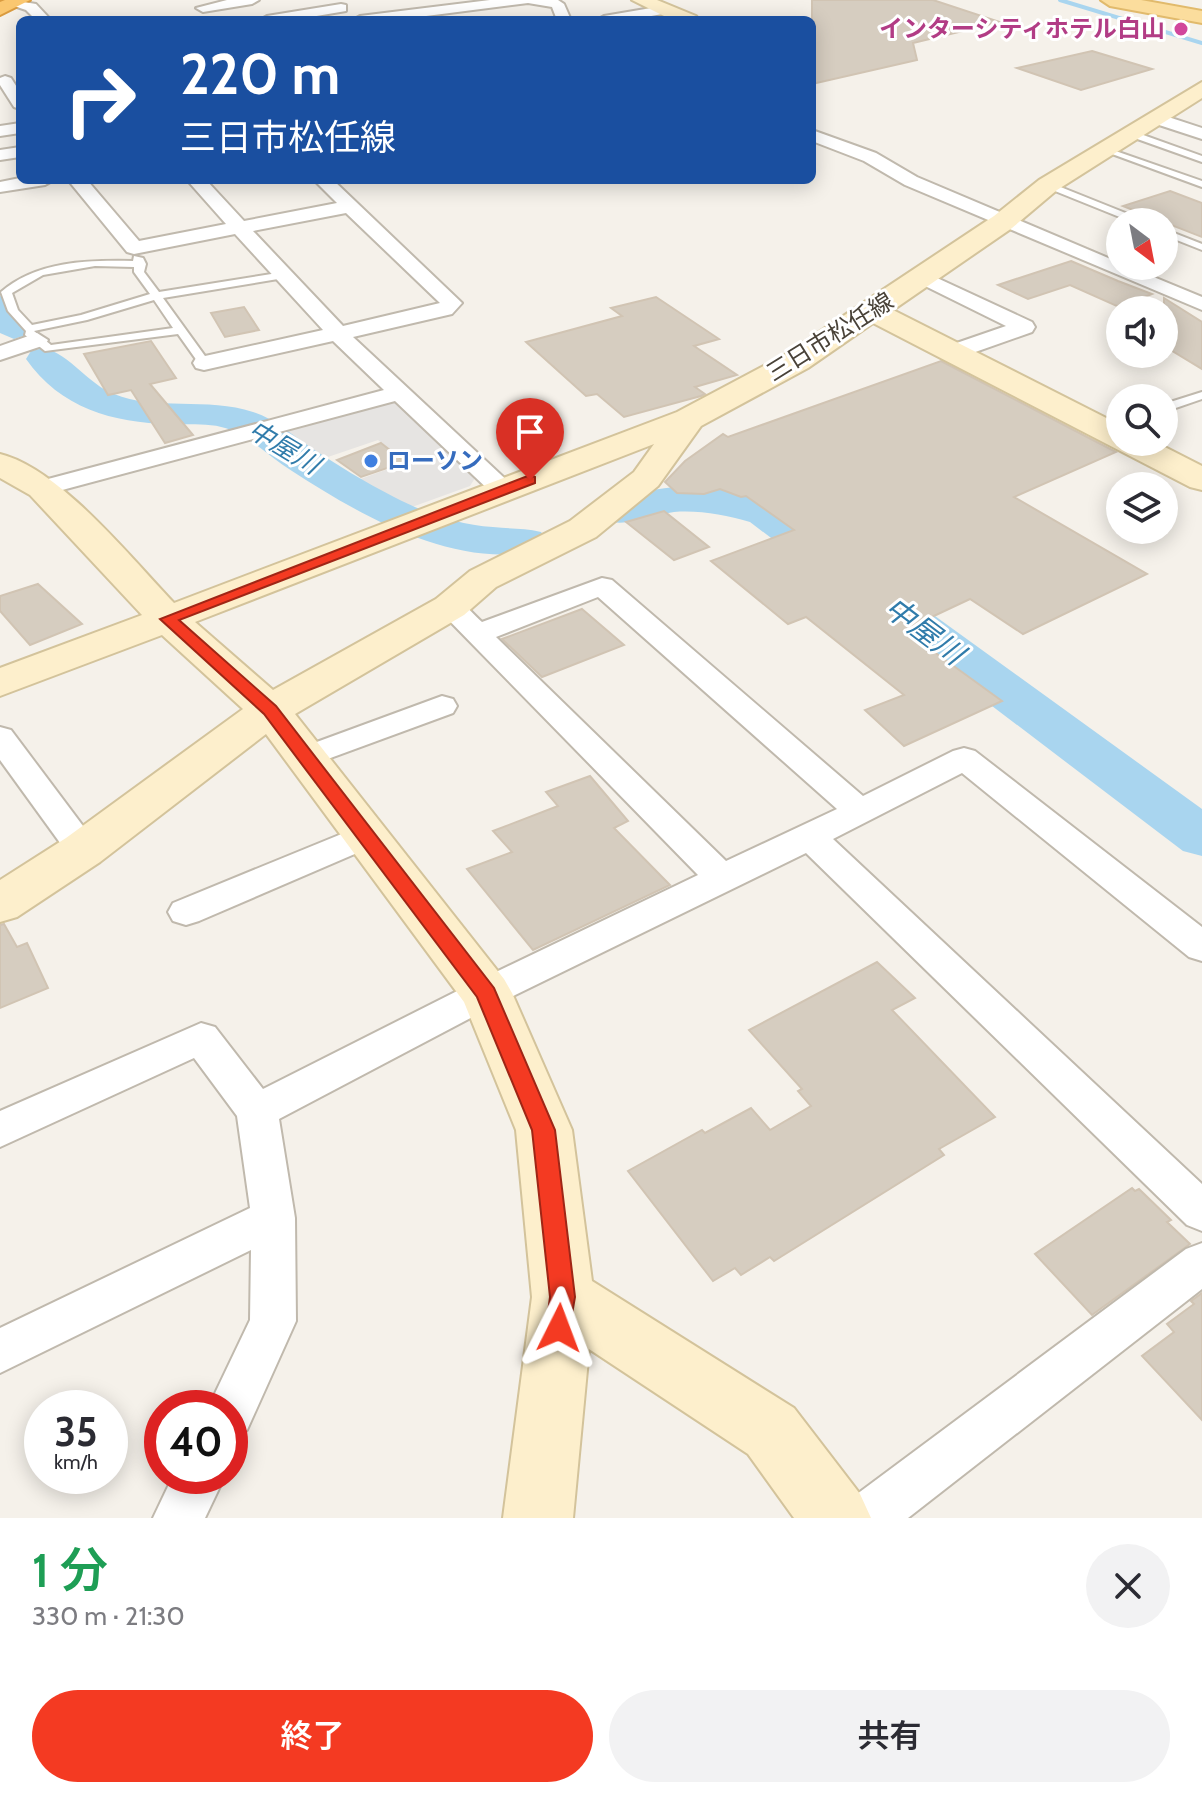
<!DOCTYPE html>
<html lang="ja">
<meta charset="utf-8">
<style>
body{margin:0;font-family:Cabin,"Noto Sans JP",sans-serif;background:#f2f2f3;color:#2b2b33;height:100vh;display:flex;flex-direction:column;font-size:30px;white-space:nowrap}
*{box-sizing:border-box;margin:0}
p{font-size:26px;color:#7c7c81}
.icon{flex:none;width:44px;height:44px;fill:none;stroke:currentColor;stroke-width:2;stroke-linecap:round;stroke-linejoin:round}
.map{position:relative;height:1518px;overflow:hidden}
.details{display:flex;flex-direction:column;background:#fff;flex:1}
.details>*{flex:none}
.guide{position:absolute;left:16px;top:16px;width:800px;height:168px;border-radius:12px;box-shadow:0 4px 20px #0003;background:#1a4fa0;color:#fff;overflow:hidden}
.needle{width:52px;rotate:148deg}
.controls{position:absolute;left:1106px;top:208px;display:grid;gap:16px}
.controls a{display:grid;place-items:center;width:72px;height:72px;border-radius:50%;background:#fff;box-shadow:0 4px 20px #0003;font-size:40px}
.speed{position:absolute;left:24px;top:1390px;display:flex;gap:16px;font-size:40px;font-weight:700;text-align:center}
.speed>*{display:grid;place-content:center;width:104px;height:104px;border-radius:50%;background:#fff;box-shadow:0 4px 20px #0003;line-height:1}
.speed small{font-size:20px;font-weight:400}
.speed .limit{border:12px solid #d22;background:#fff;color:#111}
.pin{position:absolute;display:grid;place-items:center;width:68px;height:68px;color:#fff;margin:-82px -34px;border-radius:50% 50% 50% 0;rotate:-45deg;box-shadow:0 0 8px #0007}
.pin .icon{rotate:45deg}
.me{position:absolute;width:88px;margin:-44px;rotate:3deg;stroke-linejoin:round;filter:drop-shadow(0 0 6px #0008)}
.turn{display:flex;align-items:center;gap:28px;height:168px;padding:0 32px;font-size:36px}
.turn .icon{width:104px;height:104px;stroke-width:2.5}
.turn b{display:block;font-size:56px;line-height:68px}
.round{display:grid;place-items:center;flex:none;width:84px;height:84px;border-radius:42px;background:#f2f2f3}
.overview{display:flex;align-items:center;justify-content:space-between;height:136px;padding:0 32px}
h1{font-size:48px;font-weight:600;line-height:60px;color:#1e9e55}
.action{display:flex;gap:16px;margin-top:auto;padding:16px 32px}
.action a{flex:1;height:92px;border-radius:48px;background:#f43a22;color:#fff;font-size:32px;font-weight:600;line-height:92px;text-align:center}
.action a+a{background:#f2f2f3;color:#2b2b33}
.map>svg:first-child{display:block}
.parking{fill:#e6e4e2}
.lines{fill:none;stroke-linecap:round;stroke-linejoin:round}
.stream{stroke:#a9d5ef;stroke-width:4}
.river{fill:#a9d5ef;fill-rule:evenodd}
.building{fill:#d6cdc0;stroke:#d1c4b3;stroke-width:2}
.lane-casing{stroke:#c0b9ad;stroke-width:4}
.street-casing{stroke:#c0b9ad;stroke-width:4}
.secondary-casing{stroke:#d3c39b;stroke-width:4}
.primary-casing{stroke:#e1ba6c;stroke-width:4}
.highway-casing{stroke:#da9b3f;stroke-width:4}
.lane{fill:#fff;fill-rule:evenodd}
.street{fill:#fff;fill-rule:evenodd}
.secondary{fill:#fdefcc;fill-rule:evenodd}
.primary{fill:#fbdd9d;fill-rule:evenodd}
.highway{fill:#fac770;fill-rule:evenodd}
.route{fill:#f43a22;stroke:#9f2616;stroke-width:2}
.hotel-dot{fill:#d1479c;stroke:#fff;stroke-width:3}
.shop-dot{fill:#3f7fe0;stroke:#fff;stroke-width:3}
.labels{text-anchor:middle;stroke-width:6;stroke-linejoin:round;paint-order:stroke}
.far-hotel-label{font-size:24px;font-weight:bold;fill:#b23c85;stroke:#fff;text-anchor:end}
.far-street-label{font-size:24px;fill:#494238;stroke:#fff}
.far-shop-label{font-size:24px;font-weight:bold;fill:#366cbe;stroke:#fff;text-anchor:start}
.far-water-label{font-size:26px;font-style:italic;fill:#317cab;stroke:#fff}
.water-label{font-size:30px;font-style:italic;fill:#317cab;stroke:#fff}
</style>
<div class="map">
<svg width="1202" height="1518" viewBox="0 0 1202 1518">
<rect width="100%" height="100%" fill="#f5f1ea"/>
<path class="parking" d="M382,402L395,403L475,478L470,486L401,511L355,481L407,462L378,440L322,459L279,431Z"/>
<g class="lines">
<path class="stream" d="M1060,0L1202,43"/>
<g class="river">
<path d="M0,296L12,299L32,328L26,335L14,339L0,333Z"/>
<path d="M44,348C71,355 88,384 114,394C154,411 208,397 253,412C275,419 292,435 310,447C337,465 365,482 394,497C425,513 458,525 493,527C510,529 525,528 541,532L548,541L541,550C456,571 360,515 292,471C271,458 253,439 231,430C212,422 189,425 170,424C113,423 60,408 26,359L31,351Z"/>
<path d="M693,486L726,490L780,504L1202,809V856L1183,851L750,522C725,515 700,510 674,512C650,515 630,527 606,521L600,512C614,492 668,487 693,486Z"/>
</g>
</g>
<g class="building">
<path d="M812,0H933L1000,22L913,43L917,60L812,84Z"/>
<path d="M1092,51L1152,69L1081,90L1017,68Z"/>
<path d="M1170,191L1202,203V237L1123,206Z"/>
<path d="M1071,261L1118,281L1152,294L1119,307L1070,285L1028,299L998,285Z"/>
<path d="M656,297L719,339L694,346L737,375L695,387L705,394L701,396L624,417L597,394L586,396L526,342L622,316L611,308Z"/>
<path d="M1164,298L1202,322V369L1164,346Z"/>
<path d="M244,307L259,330L225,337L211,313Z"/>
<path d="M151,341L176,378L150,384L193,435L165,443L131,390L108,395L84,354Z"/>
<path d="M941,361L1116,452L1014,497L1147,574L1023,634L970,599L904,630L1002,701L904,746L865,710L904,695L806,617L788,624L711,561L794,530L746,496L741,497L720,489L704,494L677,493L665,482L685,461L723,434L728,437Z"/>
<path d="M381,443L405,462L361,477L337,460Z"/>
<path d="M664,511L709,547L674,560L626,522Z"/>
<path d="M38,584L82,624L30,645L0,611V596Z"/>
<path d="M582,609L624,645L542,677L502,639Z"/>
<path d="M590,776L628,821L614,828L670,885L533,950L467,869L512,852L493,831L558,806L546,792Z"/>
<path d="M4,924L17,947L27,943L48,988L0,1008V925Z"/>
<path d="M877,962L915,998L892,1010L995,1117L939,1149L944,1155L774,1261L770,1257L741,1275L735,1268L713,1281L628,1171L702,1130L705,1133L751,1108L770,1130L811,1106L798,1091L802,1089L749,1030Z"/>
<path d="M1132,1188L1135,1191L1139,1189L1171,1220L1167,1222L1190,1244L1092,1315L1035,1254Z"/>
<path d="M1202,1293V1420L1142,1356L1174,1332L1167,1324L1194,1304L1191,1301Z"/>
</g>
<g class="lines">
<g class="lane-casing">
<g id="lane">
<path d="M1132,131L1202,156V162L1129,136L1128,134Z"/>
<path d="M1104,147L1202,181V187L1104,151Z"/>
<path d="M1048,182L1143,220L1145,222H1132L1045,187V183Z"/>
<path d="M1164,229L1202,244V250L1164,235Z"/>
<path d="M134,256L143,258L146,264L144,272L159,292L284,272L289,275L284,278L163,298L210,363L204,366L200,365L178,334L45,351L25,335L26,331L8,311L1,292C37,261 88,260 133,261ZM95,266L134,267V272L150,294L81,315L32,325L18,310L12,293L43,275ZM154,300L173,328L51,345L34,331L87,320Z"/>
<path d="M1202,392V399L1164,412V404Z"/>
</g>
</g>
<g class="street-casing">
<g id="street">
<path d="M11,0L36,4L51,20H36L26,10L11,5Z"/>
<path d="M227,0H259L252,4L203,12L196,8Z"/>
<path d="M490,0H558L564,4L571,20H557L552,7L528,3L395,20H353L360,16Z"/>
<path d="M341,4L346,5V11L293,20H260L267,16Z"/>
<path d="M663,6L670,10L668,13L629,20H597L604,16Z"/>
<path d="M5,76L11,78L20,92V109L14,107L0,85V78Z"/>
<path d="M1156,113L1202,128V139L1150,122L1148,118L1150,114Z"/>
<path d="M20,123V133L0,136V126Z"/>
<path d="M812,130L876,153L917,177L1120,263V266H1127L1202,297V310L905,185L864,161L812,141Z"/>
<path d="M20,147V157L0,160V150Z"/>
<path d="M20,178V180H54L45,185L0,192V182Z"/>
<path d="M68,180H87L139,241L226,224L187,180H206L244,221L337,203L314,180H333L462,303L452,314L353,337L512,485L516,490L512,495H494L395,401L51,493H33L29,488L33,483L384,390L333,341L204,370L196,368L193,363L196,358L323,330L235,234L134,254L127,252ZM346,213L440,303L343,326L253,231Z"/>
<path d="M922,271L1032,322L1035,327L1032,332L961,357H945L942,352L945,347L1006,326L915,281L912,277L915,273Z"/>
<path d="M37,333L48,340L45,345L0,360V346Z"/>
<path d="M602,578L612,580L863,796L953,751L964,748L975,751L1202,927V961L1189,957L962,773L833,839L1202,1184V1231L1187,1225L806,853L499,1003L279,1119L295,1218L296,1321L247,1430L230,1436V1408H208L250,1320L251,1250L0,1373V1328L250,1208L237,1116L194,1058L0,1147V1111L201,1023L215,1027L263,1089L473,983L698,875L436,607L440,601C460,596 468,609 482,622ZM598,597L837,809L726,861L496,637Z"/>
<path d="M442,696L453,699L457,706L453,713L306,767L295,764L290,757L295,750Z"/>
<path d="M0,727L11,730L95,842L100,850L95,858L83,862L71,858L0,760Z"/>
<path d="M366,824L378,828L383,836L378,844L199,921L186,925L173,921L168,912L173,903Z"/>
<path d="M1202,1243V1289L908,1518H842L849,1500L1186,1249Z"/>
<path d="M173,1476H225L205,1518H153Z"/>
</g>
</g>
<g class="secondary-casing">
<g id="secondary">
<path d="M632,0H657L696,16L699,20H672Z"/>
<path d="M1202,82V98L1057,190L1012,228L893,310L1120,425V442H1155L1202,466V490L1190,487L873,323L808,368L701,426L658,486L596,537L496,587L464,615L295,714L504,979L512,993L572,1130L592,1281L794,1408L860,1494L871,1518H794L748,1454L589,1349L573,1518H503L532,1297L516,1130L464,1002L266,734L100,862L17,917L0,922V880L66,838L243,709L162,635L0,696V668L142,615L30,495L0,478V454C59,468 131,558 174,603L677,412L786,354L994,216L1039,180ZM654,444L634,472L570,521L470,571L436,599L273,690L195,622Z"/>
</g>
</g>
<g class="primary-casing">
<path id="primary" d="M1101,0H1141L1202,11V23L1110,6Z"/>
</g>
<g class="highway-casing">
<path id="highway" d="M5,0H30L0,15V2Z"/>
</g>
<use href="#lane" class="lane"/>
<use href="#street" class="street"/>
<use href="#secondary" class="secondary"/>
<use href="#primary" class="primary"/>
<use href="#highway" class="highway"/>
</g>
<path class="route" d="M530,475L535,477V483L179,620L276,706L494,988L555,1130L575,1297L568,1337L559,1340L550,1337L546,1328L550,1297L532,1130L477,997L264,714L160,619Z"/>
<circle class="hotel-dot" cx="1181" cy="29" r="8"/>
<circle class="shop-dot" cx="371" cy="461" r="8"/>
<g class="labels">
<g class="far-hotel-label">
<text x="1165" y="37">インターシティホテル白山</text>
</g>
<g class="far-street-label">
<text transform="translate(830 337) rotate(-32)" y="8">三日市松任線</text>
</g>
<g class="far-shop-label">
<text x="387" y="469">ローソン</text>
</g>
<g class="far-water-label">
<text transform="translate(284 447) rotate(31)" y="9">中屋川</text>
</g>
<g class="water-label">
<text transform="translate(924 631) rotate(37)" y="10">中屋川</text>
</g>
</g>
</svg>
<div class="controls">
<a><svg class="needle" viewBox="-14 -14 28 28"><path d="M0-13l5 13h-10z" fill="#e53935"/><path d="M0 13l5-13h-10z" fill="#7c7c81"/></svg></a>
<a><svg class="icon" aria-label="sound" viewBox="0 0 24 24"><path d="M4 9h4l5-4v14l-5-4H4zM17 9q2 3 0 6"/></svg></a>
<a><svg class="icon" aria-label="search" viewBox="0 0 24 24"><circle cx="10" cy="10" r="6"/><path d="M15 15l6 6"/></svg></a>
<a><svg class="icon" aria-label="layers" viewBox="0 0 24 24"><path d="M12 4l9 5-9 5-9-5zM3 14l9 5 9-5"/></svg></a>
</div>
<div class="speed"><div>35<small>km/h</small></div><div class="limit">40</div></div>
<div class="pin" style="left:530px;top:480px;background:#d93025"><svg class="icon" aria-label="arrive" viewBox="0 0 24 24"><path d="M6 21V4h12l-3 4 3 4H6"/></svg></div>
<svg class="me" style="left:559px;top:1328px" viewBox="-20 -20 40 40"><path d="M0-17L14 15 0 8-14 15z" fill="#f43a22" stroke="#fff" stroke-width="4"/></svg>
<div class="guide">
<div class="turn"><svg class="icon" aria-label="right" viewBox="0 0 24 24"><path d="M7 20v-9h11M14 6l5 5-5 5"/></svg><div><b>220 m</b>三日市松任線</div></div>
</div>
</div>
<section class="details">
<div class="overview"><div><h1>1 分</h1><p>330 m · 21:30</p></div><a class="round"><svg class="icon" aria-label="close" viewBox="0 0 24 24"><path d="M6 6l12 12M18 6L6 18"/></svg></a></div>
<div class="action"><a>終了</a><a>共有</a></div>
</section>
